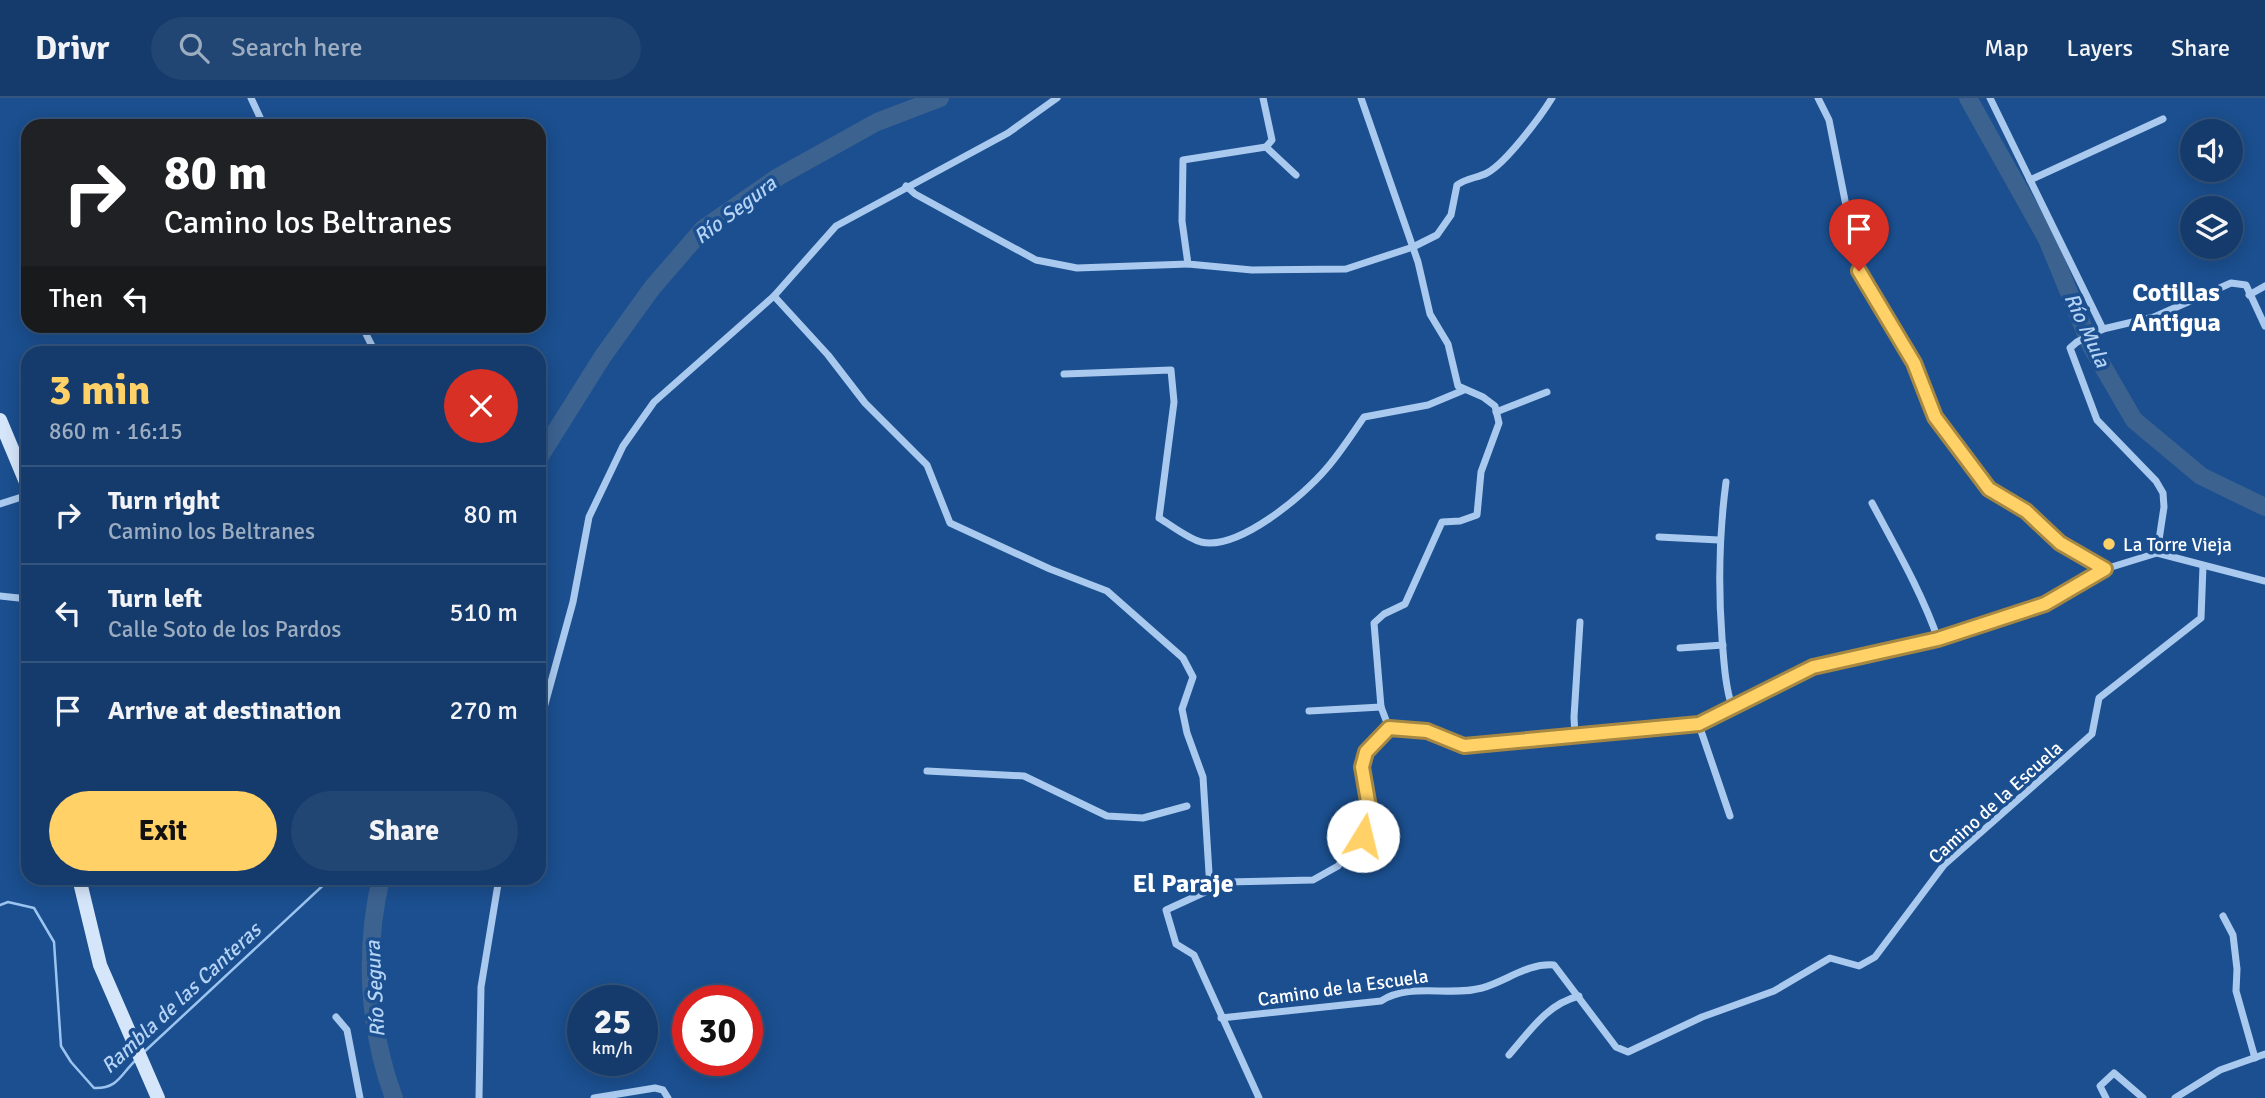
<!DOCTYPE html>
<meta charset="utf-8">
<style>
body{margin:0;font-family:Signika,sans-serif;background:#214673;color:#f1f3f6;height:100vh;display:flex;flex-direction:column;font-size:26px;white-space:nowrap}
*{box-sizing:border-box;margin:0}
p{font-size:23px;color:#9dadc1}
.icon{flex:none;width:38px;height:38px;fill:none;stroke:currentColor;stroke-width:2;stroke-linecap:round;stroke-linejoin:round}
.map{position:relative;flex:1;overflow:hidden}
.details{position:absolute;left:21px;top:248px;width:525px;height:539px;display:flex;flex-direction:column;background:#143b6b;border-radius:21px;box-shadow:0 4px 18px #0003,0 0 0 2px #33557e}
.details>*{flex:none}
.top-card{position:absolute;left:21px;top:21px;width:525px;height:214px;border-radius:21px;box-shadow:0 4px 18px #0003,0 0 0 2px #33557e;background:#202124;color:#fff;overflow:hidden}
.fabs{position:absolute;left:2180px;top:21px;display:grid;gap:14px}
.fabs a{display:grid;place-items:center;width:63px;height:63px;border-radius:50%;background:#143b6b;box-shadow:0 4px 18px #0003,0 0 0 2px #33557e;font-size:35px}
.speed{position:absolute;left:567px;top:887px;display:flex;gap:14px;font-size:35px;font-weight:700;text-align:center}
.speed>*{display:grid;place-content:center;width:91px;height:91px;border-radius:50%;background:#143b6b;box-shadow:0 4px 18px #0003,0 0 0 2px #33557e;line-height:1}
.speed small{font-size:18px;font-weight:400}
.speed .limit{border:10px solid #d22;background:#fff;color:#111}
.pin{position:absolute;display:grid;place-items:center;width:60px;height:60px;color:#fff;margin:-72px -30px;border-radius:50% 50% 50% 0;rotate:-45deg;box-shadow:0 0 7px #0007}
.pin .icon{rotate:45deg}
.me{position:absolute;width:77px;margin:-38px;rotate:9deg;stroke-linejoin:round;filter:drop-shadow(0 0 5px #0008)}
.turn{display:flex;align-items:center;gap:24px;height:147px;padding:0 28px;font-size:32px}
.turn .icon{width:91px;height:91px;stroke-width:2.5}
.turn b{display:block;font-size:49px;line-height:60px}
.then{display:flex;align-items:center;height:66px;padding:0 28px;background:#0003;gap:14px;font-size:26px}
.round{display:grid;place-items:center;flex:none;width:74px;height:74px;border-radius:37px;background:#214673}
.head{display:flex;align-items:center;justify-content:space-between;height:119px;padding:0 28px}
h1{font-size:42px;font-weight:700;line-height:52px;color:#ffd166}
.button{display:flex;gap:14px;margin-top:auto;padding:14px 28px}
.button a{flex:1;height:80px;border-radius:42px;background:#ffd166;color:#111;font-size:28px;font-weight:700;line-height:80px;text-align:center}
.button a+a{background:#214673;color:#f1f3f6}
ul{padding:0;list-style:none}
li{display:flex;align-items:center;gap:21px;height:98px;padding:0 28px;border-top:2px solid #33557e}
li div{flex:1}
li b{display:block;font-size:26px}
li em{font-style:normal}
header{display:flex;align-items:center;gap:42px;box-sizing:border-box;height:98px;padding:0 35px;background:#143b6b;border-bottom:2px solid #33557e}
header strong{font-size:33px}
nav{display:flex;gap:38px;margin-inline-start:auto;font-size:24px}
.search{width:490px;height:63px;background:#214673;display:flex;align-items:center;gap:18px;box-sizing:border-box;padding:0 24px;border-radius:38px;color:#9dadc1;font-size:26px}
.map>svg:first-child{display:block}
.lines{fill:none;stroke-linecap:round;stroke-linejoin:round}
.stream{stroke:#9cc4f0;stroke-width:2.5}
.river{stroke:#3c6290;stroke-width:18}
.minor{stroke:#a9c9ee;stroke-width:7}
.secondary{stroke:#d6e6fa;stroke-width:14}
.route-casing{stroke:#a68842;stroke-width:18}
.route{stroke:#ffd166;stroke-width:12}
.poi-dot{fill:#ffd166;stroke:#1b4f8f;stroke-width:2.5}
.labels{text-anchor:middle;stroke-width:7;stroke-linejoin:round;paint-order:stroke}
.poi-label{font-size:19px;fill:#fff;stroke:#1b4f8f;text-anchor:start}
.street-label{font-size:19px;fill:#fff;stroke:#1b4f8f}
.water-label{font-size:21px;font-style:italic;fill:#b5d3f5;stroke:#1b4f8f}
.district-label{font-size:26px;font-weight:bold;fill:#fff;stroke:#1b4f8f}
</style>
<header>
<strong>Drivr</strong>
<div class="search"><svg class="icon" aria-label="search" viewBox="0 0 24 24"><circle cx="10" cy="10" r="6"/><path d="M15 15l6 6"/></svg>Search here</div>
<nav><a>Map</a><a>Layers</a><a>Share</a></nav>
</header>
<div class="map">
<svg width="2265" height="1000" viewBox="0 0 2265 1000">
<rect width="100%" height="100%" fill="#1b4f8f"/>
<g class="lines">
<g class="stream">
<path d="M0,807L8,804L34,810L54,844L61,948L71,964L94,990C119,991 121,975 137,961"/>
<path d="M144,954L331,780"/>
</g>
<g class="river">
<path d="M1968,0L2047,141L2091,248L2134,322L2201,378L2265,409"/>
<path d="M539,360L603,258L652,190L703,131L778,79L877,24L940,0"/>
<path d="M381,780C364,852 368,931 394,1000"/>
</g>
<g class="minor">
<path d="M251,0L264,28"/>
<path d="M1263,0L1272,42L1266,49L1183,62L1182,123L1188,166L1252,172L1346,171L1413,149L1437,137L1451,117L1457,87C1467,80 1477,80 1487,75C1506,65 1541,18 1552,0"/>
<path d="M1361,0L1418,164L1430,216L1448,246L1458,288L1483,299L1495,308L1499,325L1481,374L1477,417L1460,423L1442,424L1405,506L1384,516L1374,525L1381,609L1389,630"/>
<path d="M1818,0L1829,22L1859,173L1914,265L1935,319L1989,391L2026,413L2060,445L2105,471"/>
<path d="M1990,0L2103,231"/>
<path d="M1266,49L1296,77"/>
<path d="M2030,82L2163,21"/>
<path d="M906,88L915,96L1036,162L1077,170L1188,166"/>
<path d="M2249,197L2265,188"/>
<path d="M774,198L828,257L865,305L927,367L950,425L1050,471L1107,493L1183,560L1193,579L1182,611L1187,635L1203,679L1210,791"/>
<path d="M362,228L376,256"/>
<path d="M1064,276L1171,272L1174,304L1159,420C1171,427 1187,440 1201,444C1238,453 1303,398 1326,371C1340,355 1352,336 1364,319L1428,307L1464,292"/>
<path d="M1496,314L1547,294"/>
<path d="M1726,384C1719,437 1718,487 1722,540C1724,564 1725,587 1732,609"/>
<path d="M1872,405C1896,450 1921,493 1938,541"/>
<path d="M0,406L28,397"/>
<path d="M1659,439L1719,442"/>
<path d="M2157,455L2164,409L2163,395L2156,383L2097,322L2070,250L2077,244L2103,231L2154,219L2231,185L2246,187L2265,228"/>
<path d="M0,498L28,501"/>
<path d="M1680,550L1723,547"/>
<path d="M1309,613L1381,609"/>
<path d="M1699,627L1730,718"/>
<path d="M539,628L573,504L589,419L623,348L654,304L774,198L836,128L1008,35L1057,0"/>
<path d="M1575,638L1574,619L1580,524"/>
<path d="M927,673L1024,678L1107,718L1143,720L1187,708"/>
<path d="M2223,818L2233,837L2237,871L2236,893L2255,960"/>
<path d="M336,919L347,932L360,1000"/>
<path d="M1221,920L1381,903C1411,884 1448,899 1482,890C1507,883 1527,865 1554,867L1616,949L1628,954L1702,919L1774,893L1830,860L1859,868L1875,859L1944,767L2092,636L2099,600L2201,520L2203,468"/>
<path d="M1509,957C1530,933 1547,906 1579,898"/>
<path d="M479,1000L481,889L499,780"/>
<path d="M594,1000L655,990L663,992L668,1000"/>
<path d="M1259,1000L1194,857L1176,846L1166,812L1227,784L1313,782L1338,768L1363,739L1369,709L1362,669L1366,654L1389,630L1427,633L1464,648L1699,627L1813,569L1938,541L2044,506L2105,471L2157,455L2265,483"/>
<path d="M2106,1000L2100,988L2114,975L2143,1000"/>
<path d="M2175,1000L2220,972L2265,956"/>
</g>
<g class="secondary">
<path d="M0,322L28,389"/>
<path d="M79,780L100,867L158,1000"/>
</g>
</g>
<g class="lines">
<g class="route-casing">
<path id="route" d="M1363,738L1369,709L1362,669L1366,654L1389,630L1427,633L1464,648L1699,626L1813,569L1938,541L2045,506L2105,471L2060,445L2026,413L1989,391L1935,319L1914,265L1859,173"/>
</g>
<use href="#route" class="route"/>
</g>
<circle class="poi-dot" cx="2109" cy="446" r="7"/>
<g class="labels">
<g class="poi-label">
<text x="2123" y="453">La Torre Vieja</text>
</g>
<g class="street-label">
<text transform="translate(1995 704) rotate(-42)" y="7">Camino de la Escuela</text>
<text transform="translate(1343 889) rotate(-8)" y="7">Camino de la Escuela</text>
</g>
<g class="water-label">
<text transform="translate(735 112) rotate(-37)" y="7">Río Segura</text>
<text transform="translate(2087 232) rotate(65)" y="7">Río Mula</text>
<text transform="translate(375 891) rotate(-93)" y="7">Río Segura</text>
<text transform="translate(181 900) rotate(-43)" y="7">Rambla de las Canteras</text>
</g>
<g class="district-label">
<text x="2176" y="203">Cotillas<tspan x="2176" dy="30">Antigua</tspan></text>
<text x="1183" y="794">El Paraje</text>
</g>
</g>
</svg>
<div class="fabs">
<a><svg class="icon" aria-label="sound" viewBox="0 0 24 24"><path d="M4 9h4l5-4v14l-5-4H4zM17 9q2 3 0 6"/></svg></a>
<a><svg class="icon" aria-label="layers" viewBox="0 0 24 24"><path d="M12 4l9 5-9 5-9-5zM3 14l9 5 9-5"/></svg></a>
</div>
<div class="speed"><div>25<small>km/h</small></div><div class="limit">30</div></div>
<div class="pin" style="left:1859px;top:173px;background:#d93025"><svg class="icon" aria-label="arrive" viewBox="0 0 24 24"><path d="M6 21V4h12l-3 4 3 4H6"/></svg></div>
<svg class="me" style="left:1363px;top:738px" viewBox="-20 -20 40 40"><circle r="19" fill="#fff"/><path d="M0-13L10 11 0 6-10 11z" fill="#ffd166"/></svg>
<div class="top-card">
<div class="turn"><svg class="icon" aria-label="right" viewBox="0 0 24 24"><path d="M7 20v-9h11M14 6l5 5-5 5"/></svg><div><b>80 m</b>Camino los Beltranes</div></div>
<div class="then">Then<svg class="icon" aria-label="left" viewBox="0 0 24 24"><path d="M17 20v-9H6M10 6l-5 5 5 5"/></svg></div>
</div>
<section class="details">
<div class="head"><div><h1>3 min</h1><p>860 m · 16:15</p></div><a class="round" style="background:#d93025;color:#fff"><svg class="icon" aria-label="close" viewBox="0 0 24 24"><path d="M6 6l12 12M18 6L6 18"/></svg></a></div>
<ul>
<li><svg class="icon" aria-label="right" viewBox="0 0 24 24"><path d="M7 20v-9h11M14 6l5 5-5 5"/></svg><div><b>Turn right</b><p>Camino los Beltranes</p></div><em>80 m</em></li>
<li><svg class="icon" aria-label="left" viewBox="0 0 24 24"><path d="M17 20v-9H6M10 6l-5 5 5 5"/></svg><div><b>Turn left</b><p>Calle Soto de los Pardos</p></div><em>510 m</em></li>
<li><svg class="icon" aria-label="arrive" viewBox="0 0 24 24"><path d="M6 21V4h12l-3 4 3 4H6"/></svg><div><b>Arrive at destination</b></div><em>270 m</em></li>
</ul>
<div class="button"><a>Exit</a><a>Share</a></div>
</section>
</div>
